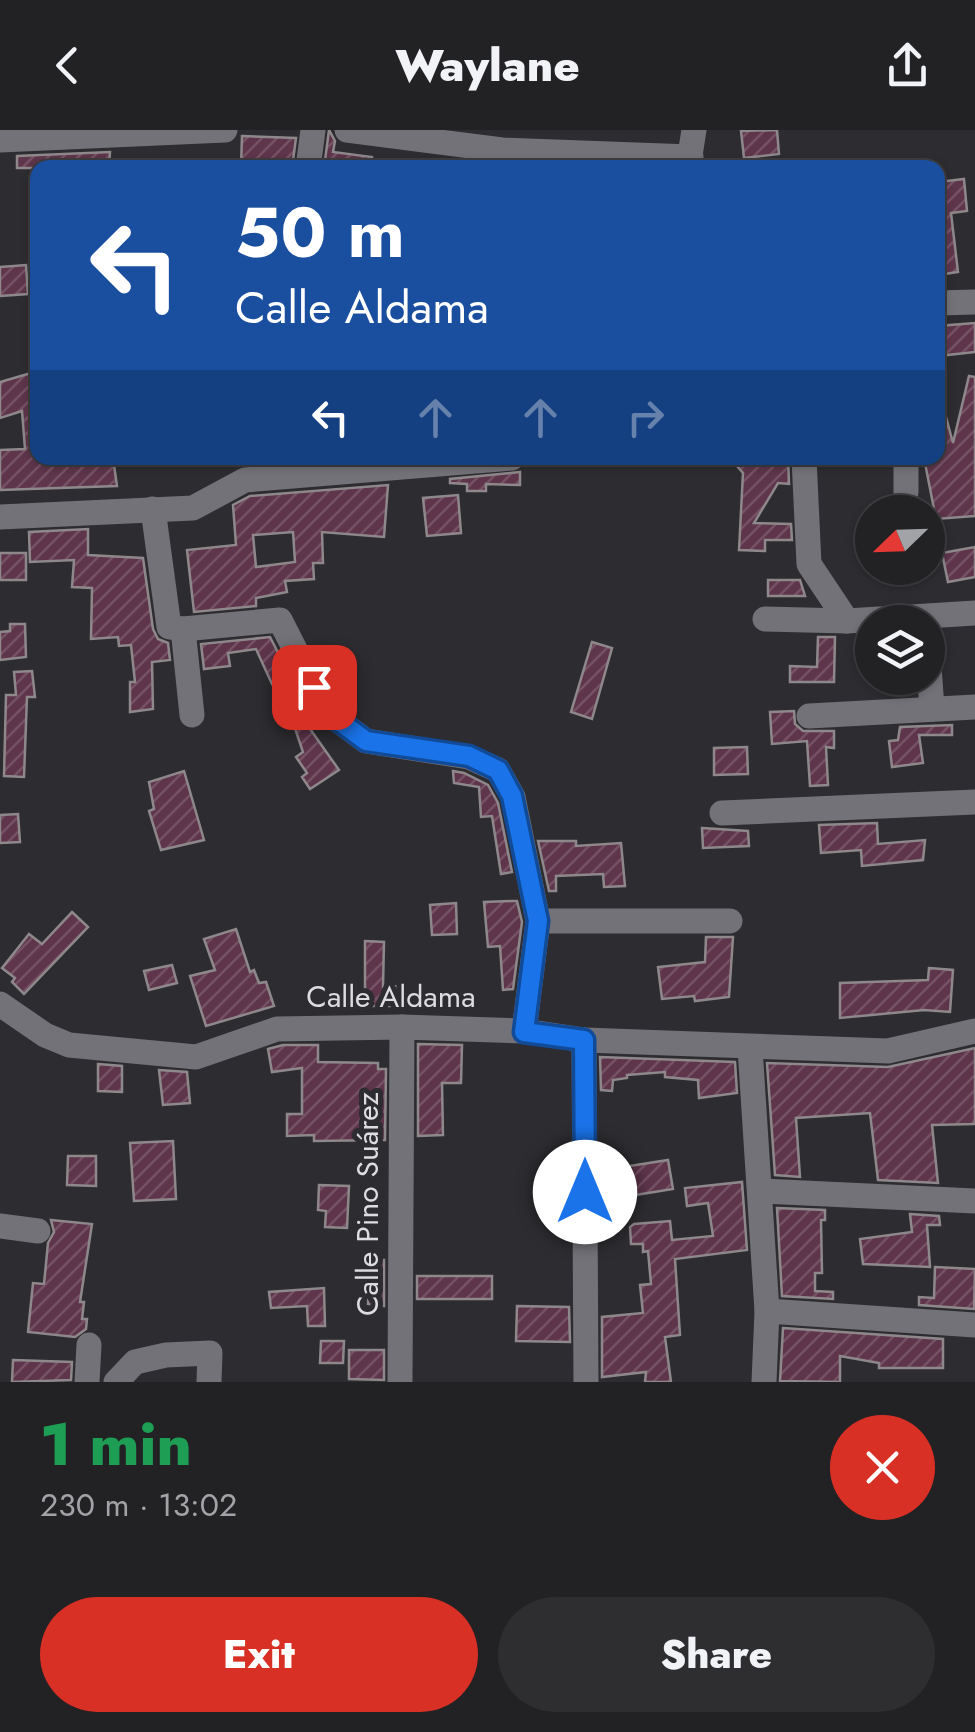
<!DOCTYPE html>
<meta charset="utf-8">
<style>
body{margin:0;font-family:Jost,sans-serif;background:#2e2e31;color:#f1f3f6;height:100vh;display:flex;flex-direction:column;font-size:38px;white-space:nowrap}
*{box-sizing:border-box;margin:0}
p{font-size:32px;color:#a2a3a6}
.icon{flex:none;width:55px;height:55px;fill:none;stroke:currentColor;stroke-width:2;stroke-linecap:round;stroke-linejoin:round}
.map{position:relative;height:1252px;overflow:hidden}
.side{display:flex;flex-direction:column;background:#222124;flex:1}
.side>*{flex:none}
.guide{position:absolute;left:30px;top:30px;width:915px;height:305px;border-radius:20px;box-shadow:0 2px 8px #0004,0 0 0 2px #3f3e41;background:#1a4fa0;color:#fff;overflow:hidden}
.needle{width:65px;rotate:247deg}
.buttons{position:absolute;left:855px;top:365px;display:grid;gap:20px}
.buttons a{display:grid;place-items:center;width:90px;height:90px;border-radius:50%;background:#222124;box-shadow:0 2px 8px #0004,0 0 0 2px #3f3e41;font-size:50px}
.pin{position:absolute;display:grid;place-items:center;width:85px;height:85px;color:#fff;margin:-42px;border-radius:20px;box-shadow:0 5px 15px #0006}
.me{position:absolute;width:110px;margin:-55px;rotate:0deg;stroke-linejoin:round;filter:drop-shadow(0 0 8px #0008)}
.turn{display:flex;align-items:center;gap:35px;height:210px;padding:0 40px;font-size:45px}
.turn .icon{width:130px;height:130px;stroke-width:2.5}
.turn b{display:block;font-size:70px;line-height:85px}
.lanes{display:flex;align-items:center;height:95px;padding:0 40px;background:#0003;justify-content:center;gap:50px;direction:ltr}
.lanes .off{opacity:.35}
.round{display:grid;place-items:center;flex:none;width:105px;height:105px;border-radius:52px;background:#2e2e31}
.overview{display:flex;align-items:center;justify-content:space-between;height:170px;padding:0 40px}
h1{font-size:60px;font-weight:800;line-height:75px;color:#1e9e55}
.action{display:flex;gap:20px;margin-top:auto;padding:20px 40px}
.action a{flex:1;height:115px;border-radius:60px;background:#d93025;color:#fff;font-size:40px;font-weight:800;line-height:115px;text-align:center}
.action a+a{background:#2e2e31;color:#f1f3f6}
header{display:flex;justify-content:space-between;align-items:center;height:130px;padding:0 40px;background:#222124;font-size:45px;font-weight:800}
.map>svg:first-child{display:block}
.building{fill:url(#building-hatch);stroke:#8e888b;stroke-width:2.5;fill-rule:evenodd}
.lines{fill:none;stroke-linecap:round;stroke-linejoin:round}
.minor{stroke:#737278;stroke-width:25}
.route-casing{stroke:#114b97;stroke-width:25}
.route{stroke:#1a73e8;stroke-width:18}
.labels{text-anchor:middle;stroke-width:10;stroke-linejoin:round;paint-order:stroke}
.street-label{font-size:30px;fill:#dddcdf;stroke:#2d2c30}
</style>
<header><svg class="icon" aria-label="back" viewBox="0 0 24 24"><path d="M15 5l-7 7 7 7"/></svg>Waylane<svg class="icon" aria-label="share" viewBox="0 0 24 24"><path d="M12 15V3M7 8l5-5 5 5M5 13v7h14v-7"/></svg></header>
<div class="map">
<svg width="975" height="1252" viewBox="0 0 975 1252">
<defs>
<pattern id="building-hatch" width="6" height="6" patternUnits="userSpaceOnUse" patternTransform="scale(2.5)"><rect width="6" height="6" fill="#5e354b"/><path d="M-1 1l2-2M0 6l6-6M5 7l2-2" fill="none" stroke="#755264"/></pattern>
</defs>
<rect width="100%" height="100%" fill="#2d2c30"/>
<g class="building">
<path d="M329,0L335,11L333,22L372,27V38H324Z"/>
<path d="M777,0L779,24L744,28L741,1Z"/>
<path d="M242,6L296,8L292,38H241Z"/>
<path d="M110,22L109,38H17V26Z"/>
<path d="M964,49L967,81L951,83L958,142L938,145V52Z"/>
<path d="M26,135L28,164L0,166V137Z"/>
<path d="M975,193V222L938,226V196Z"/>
<path d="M38,241V328H113L117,356L0,360V320L25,319L22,281L0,288V252Z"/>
<path d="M969,246L975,247V386L936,389L924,328H938V277L943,276L953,313Z"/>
<path d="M730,328H788L789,354L778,353L754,393L791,394L792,410H765V421L739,420L743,343Z"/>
<path d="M520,342V355L486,354V361H467V354L450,353V349Z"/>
<path d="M388,355L384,407L322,402L323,433H313L314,449L285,451L287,462L256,468V476L194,482L187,420L236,415L233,375L250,366ZM293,402L295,432L256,437L253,405Z"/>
<path d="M458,365L461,403L427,406L423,368Z"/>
<path d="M88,399V425L143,428L153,499L158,509L168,513L170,530L152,532L153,579L130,582V552H135L131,515L119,516L118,507L91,509L92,458L72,457L74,430L30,432L29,402Z"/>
<path d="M975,417V447L948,452L942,423Z"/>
<rect x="0" y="423" width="26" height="27"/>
<path d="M768,450H800L805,466H768Z"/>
<path d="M10,494H25L26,527L0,530V502L10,501Z"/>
<path d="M270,507L300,565L319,592L308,596L339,640L310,659L302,647L307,643L296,627L303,622L286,572L290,570L299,583L302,582L286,546L272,554L256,519L228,523L230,536L204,539L201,514Z"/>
<path d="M818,507H835L834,552H790V536L817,537Z"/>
<path d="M592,512L612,518L592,589L571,582Z"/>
<path d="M32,541L35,567H27L24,647L4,646L6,565H16L14,542Z"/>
<path d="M794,581L795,594L803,601H834V618L826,617L828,655L810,656L807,611L772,614L770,582Z"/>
<path d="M952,595V605H919L923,633L892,637L889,611L898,610L900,597Z"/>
<path d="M747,617L748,644L714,645V618Z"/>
<path d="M184,641L204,710L161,720L149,681L154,679L149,652Z"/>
<path d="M453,641L464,643L488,655L498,673L512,742L501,744L492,686L481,687L479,657L454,653Z"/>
<path d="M18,684L20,712L0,713V685Z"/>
<path d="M877,693L878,714L925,710L923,730L862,736L861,720L821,723L819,695Z"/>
<path d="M702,698L748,701L749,716L703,718Z"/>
<path d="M538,711H576V716L621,713L625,756L604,757L603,744L556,746V761H549Z"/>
<path d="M512,771H517L522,792L513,859L503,860L500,816L488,817L484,772Z"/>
<path d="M456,773L457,804L432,805L430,775Z"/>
<path d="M72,782L88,797L24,864L12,852L15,848L2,838L29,804L42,814Z"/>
<path d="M236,799L250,842L254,840L259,853L266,852L274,876L206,896L190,846L215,840L204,809Z"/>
<path d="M706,807H733L729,867L695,871L694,866L662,869L658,837L705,832Z"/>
<path d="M365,811L384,812L383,857L399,856V876H365Z"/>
<path d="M172,835L177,853L149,860L144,841Z"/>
<path d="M929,838L953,840L950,882L924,880L840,888V853L928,850Z"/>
<path d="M418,914L462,915L461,953H442L443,1005L418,1006Z"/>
<path d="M283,915H318V932L378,933V939H386L385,1010L314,1011V1005L287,1006V984H302V938L272,942L268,919Z"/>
<path d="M975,918V994L932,995L938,1053L878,1050L870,983L796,988L800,1047L775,1045L767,933L888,937Z"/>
<path d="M600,927L735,932L737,963L699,968L698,950L665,947V942L627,945V948L613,950L612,961L601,960Z"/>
<path d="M98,934L122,936V962L98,961Z"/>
<path d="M159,940L187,942L190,973L163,975Z"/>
<path d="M173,1011L176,1069L134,1071L130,1013Z"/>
<path d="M68,1026H96V1056L67,1055Z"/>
<path d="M668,1030L673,1059L629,1066L623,1037Z"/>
<path d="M742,1052L747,1120L675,1129L680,1205L665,1207L671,1252H645L646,1242L602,1247V1187L643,1183L640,1155L651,1154L648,1121L643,1122V1114H631L630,1097L634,1094L670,1091L672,1110L713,1106L708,1073L687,1076L685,1058Z"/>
<path d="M319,1055L349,1056L347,1098L325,1097L326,1081L318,1080Z"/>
<path d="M777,1078L825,1080V1090H821L822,1143H815V1161L833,1162V1169L782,1166Z"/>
<path d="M910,1084L939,1086L940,1095H927L930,1137L863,1134L860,1109L912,1102Z"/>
<path d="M51,1090L92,1094L80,1172H84L82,1189H87L86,1199L75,1207L28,1202L33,1153L44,1154L48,1113L54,1102Z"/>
<path d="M380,1130H384V1176L368,1174L370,1131Z"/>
<path d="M935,1137L975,1139L974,1179L919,1175V1167L934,1168Z"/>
<rect x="417" y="1146" width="75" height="23"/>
<path d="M324,1158L325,1196H308L307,1176L271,1178L269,1162Z"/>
<path d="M517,1176L569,1177L570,1212L516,1211Z"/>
<path d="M783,1198L943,1209V1238H879V1233L840,1226V1252L780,1251Z"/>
<path d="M321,1211H344L343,1233H320Z"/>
<path d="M349,1220H384V1250L349,1249Z"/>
<path d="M13,1230L72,1232L71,1250L12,1252Z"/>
</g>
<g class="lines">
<g class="minor">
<path d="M347,0L502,20L691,27"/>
<path d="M0,10L225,0"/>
<path d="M308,38L313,0"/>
<path d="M688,38L694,0"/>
<path d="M938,173L975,172"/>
<path d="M804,328L809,434L847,491"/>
<path d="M906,362V328"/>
<path d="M153,379L169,497L183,499L280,490L314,557L339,591L366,611L469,627L498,640L513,667L538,791L524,901"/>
<path d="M0,387L193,378L245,350L512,328"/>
<path d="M765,489L847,491L975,483"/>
<path d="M183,499L192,585"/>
<path d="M928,522L932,579"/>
<path d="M809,586L975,577"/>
<path d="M722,683L975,672"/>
<path d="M538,791H730"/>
<path d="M0,874L45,905L69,915L196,927L277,899L402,897L524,901L584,910L888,921L975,901"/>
<path d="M584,910L586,1252"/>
<path d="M750,918L767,1181L764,1252"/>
<path d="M760,1061L975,1071"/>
<path d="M0,1096L38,1101"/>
<path d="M767,1181L975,1195"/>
<path d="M87,1252L89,1215"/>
<path d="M116,1252L135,1232L166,1225L210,1223L209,1252"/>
<path d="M400,1252L402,897"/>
</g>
</g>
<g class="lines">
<g class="route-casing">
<path id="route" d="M314,557L339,591L366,611L469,626L498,640L512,666L538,791L524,902L584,910L585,1062"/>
</g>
<use href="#route" class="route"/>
</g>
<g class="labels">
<g class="street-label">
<text x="391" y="877">Calle Aldama</text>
<text transform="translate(368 1074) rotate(-90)" y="10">Calle Pino Suárez</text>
</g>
</g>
</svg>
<div class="buttons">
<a><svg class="needle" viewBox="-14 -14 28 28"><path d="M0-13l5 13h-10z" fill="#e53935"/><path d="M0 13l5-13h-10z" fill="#a2a3a6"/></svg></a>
<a><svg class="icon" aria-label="layers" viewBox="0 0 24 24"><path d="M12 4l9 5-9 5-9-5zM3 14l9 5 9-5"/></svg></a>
</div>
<div class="pin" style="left:314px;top:557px;background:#d93025"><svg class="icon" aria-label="arrive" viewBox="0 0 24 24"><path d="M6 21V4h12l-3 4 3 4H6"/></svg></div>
<svg class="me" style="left:585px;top:1062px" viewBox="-20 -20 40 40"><circle r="19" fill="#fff"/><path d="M0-13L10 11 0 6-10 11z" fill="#1a73e8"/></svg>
<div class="guide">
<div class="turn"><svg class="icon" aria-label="left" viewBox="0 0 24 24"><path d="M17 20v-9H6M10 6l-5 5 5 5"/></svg><div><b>50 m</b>Calle Aldama</div></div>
<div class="lanes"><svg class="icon" aria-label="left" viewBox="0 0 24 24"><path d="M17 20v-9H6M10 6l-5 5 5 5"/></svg><svg class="icon off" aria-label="ahead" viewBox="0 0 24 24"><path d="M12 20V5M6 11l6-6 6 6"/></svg><svg class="icon off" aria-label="ahead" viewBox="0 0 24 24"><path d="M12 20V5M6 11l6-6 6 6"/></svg><svg class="icon off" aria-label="right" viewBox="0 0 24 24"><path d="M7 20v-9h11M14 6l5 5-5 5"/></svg></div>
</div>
</div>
<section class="side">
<div class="overview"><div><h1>1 min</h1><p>230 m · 13:02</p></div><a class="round" style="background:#d93025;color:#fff"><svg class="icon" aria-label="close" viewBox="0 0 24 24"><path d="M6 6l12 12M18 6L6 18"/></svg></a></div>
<div class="action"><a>Exit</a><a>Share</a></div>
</section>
